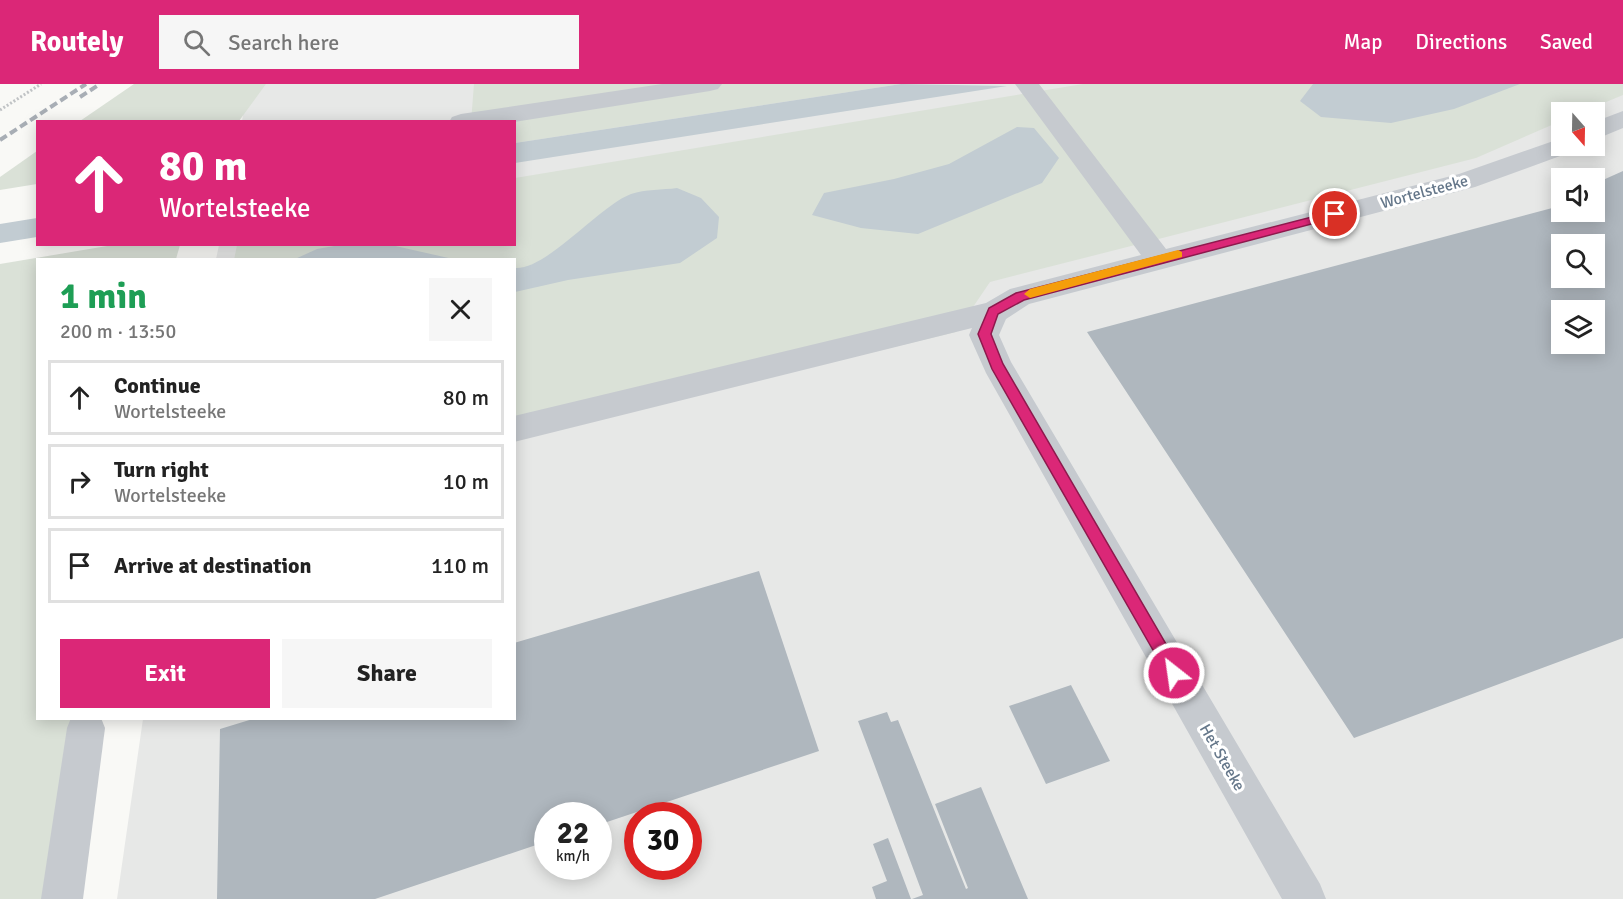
<!DOCTYPE html>
<meta charset="utf-8">
<style>
body{margin:0;font-family:Signika,sans-serif;background:#f6f6f6;color:#222;height:100vh;display:flex;flex-direction:column;font-size:22px;white-space:nowrap}
*{box-sizing:border-box;margin:0}
p{font-size:20px;color:#767676}
.icon{flex:none;width:33px;height:33px;fill:none;stroke:currentColor;stroke-width:2;stroke-linecap:round;stroke-linejoin:round}
.map{position:relative;flex:1;overflow:hidden}
.drawer{position:absolute;left:36px;top:174px;width:480px;height:462px;display:flex;flex-direction:column;background:#fff;border-radius:0px;box-shadow:0 3px 15px #0003}
.drawer>*{flex:none}
.banner{position:absolute;left:36px;top:36px;width:480px;height:126px;border-radius:0px;box-shadow:0 3px 15px #0003;background:#db2777;color:#fff;overflow:hidden}
.needle{width:39px;rotate:160deg}
.tools{position:absolute;left:1551px;top:18px;display:grid;gap:12px}
.tools a{display:grid;place-items:center;width:54px;height:54px;border-radius:0px;background:#fff;box-shadow:0 3px 15px #0003;font-size:30px}
.speed{position:absolute;left:534px;top:718px;display:flex;gap:12px;font-size:30px;font-weight:700;text-align:center}
.speed>*{display:grid;place-content:center;width:78px;height:78px;border-radius:50%;background:#fff;box-shadow:0 3px 15px #0003;line-height:1}
.speed small{font-size:15px;font-weight:400}
.speed .limit{border:9px solid #d22;background:#fff;color:#111}
.pin{position:absolute;display:grid;place-items:center;width:51px;height:51px;color:#fff;margin:-26px;border:3px solid #fff;border-radius:50%;box-shadow:0 2px 6px #0007}
.me{position:absolute;width:66px;margin:-33px;rotate:330deg;stroke-linejoin:round;filter:drop-shadow(0 0 4px #0008)}
.turn{display:flex;align-items:center;gap:21px;height:126px;padding:0 24px;font-size:27px}
.turn .icon{width:78px;height:78px;stroke-width:2.5}
.turn b{display:block;font-size:42px;line-height:51px}
.round{display:grid;place-items:center;flex:none;width:63px;height:63px;border-radius:0px;background:#f6f6f6}
.headline{display:flex;align-items:center;justify-content:space-between;height:102px;padding:0 24px}
h1{font-size:36px;font-weight:700;line-height:45px;color:#1e9e55}
.action{display:flex;gap:12px;margin-top:auto;padding:12px 24px}
.action a{flex:1;height:69px;border-radius:0px;background:#db2777;color:#fff;font-size:24px;font-weight:700;line-height:69px;text-align:center}
.action a+a{background:#f6f6f6;color:#222}
ul{padding:0;list-style:none}
li{display:flex;align-items:center;gap:18px;height:75px;margin:0 12px 9px;padding:0 12px;border:3px solid #e0e0e0;border-radius:0px}
li div{flex:1}
li b{display:block;font-size:22px}
li em{font-style:normal}
header{display:flex;align-items:center;gap:36px;box-sizing:border-box;height:84px;padding:0 30px;background:#db2777;color:#fff}
header strong{font-size:28px}
nav{display:flex;gap:33px;margin-inline-start:auto;font-size:21px}
.search{width:420px;height:54px;background:#f6f6f6;display:flex;align-items:center;gap:15px;box-sizing:border-box;padding:0 21px;border-radius:0px;color:#767676;font-size:22px}
.map>svg:first-child{display:block}
.built{fill:#e7e8e7;fill-rule:evenodd}
.green{fill:#dae1d7}
.water{fill:#c2ccd2}
.building{fill:#afb7be;fill-rule:evenodd}
.lines{fill:none;stroke-linecap:round;stroke-linejoin:round}
.path{stroke:#c0c3c5;stroke-width:3;stroke-dasharray:2 2;stroke-linecap:butt}
.minor{fill:#c6cacf;fill-rule:evenodd}
.rail{stroke:#a8aeb5;stroke-width:4;stroke-dasharray:8 4;stroke-linecap:butt}
.route{fill:#db2777;stroke:#8e194d;stroke-width:1.5}
.slow{fill:#f59e0b}
.labels{text-anchor:middle;stroke-width:6;stroke-linejoin:round;paint-order:stroke}
.street-label{font-size:16px;fill:#65778a;stroke:#fff}
</style>
<header>
<strong>Routely</strong>
<div class="search"><svg class="icon" aria-label="search" viewBox="0 0 24 24"><circle cx="10" cy="10" r="6"/><path d="M15 15l6 6"/></svg>Search here</div>
<nav><a>Map</a><a>Directions</a><a>Saved</a></nav>
</header>
<div class="map">
<svg width="1623" height="815" viewBox="0 0 1623 815">
<rect width="100%" height="100%" fill="#f9f9f6"/>
<path class="built" d="M248,0H1623V815H117L143,635L514,634V176L216,175L219,161L514,160V38L242,37ZM1562,28H1594V62H1562ZM1562,94H1594V128H1562ZM1562,160H1594V194H1562ZM1562,226H1594V260H1562ZM548,732H598V783H548ZM638,732H688V783H638Z"/>
<g class="green">
<path d="M134,0H266L239,37H80Z"/>
<path d="M474,0H901L515,59L514,38H471Z"/>
<path d="M1083,0H1623V11L1582,28H1562L1561,37L1476,74L990,198L956,248L515,355L514,176H234L237,161L514,160L515,94Z"/>
<path d="M37,67V100L0,106V93Z"/>
<path d="M113,161H180L176,175L38,176V634L83,635L51,815H0V180Z"/>
</g>
<g class="water">
<path d="M901,0L1007,2L515,79V59Z"/>
<path d="M1313,0H1520L1454,25L1391,39L1321,33L1300,17Z"/>
<path d="M1017,43L1034,44L1059,74L1042,99L918,150L861,144L812,131L824,109L894,95L949,80Z"/>
<path d="M677,104L701,114L719,133L717,154L680,179L568,196L515,208V184C547,186 599,122 631,110C645,105 663,106 677,104Z"/>
<path d="M37,134V153L0,159V140Z"/>
<path d="M340,161H391L453,175H295L317,165Z"/>
</g>
<g class="building">
<path d="M1623,87V554L1354,654L1087,248L1556,123L1551,119L1562,115V128H1594V100ZM1562,160H1594V194H1562ZM1562,226H1594V260H1562Z"/>
<path d="M759,487L819,667L598,741V732H548V757L375,815H217L220,645L256,634H514V559Z"/>
<path d="M1071,601L1110,677L1046,700L1009,622Z"/>
<path d="M887,628L891,638L898,636L966,805L968,804L935,720L981,703L1028,815H912L923,811L858,637Z"/>
<path d="M888,754L911,815H876L872,803L887,797L873,760Z"/>
</g>
<g class="lines">
<path class="path" d="M0,26L41,0"/>
<g class="minor">
<path d="M662,0H722L718,5L710,7L514,38H449L452,33L461,30Z"/>
<path d="M1015,0H1039L1166,165L1459,90L1562,54V62H1575L1571,68L1475,103L1029,220L1006,235L999,251L1011,278L1320,800L1326,815H1282L986,289L969,251L972,244L514,358V332L986,219L1010,205L1141,171Z"/>
<path d="M1623,27V44L1594,56V38Z"/>
<path d="M71,634H101L105,644L83,815H41L67,644Z"/>
</g>
<g class="rail">
<path d="M80,13L100,0"/>
<path d="M0,56L86,0"/>
</g>
</g>
<path class="route" d="M1335,127L1338,128V133L1024,216L998,230L991,250L1003,280L1180,584L1182,589L1180,594L1174,597L1169,594L992,285L978,250L989,224L1016,209Z"/>
<path class="slow" d="M1178,166L1182,168V173L1030,214L1024,210L1030,205Z"/>
<g class="labels">
<g class="street-label">
<text transform="translate(1424 107) rotate(-15)" y="6">Wortelsteeke</text>
<text transform="translate(1223 673) rotate(60)" y="6">Het Steeke</text>
</g>
</g>
</svg>
<div class="tools">
<a><svg class="needle" viewBox="-14 -14 28 28"><path d="M0-13l5 13h-10z" fill="#e53935"/><path d="M0 13l5-13h-10z" fill="#767676"/></svg></a>
<a><svg class="icon" aria-label="sound" viewBox="0 0 24 24"><path d="M4 9h4l5-4v14l-5-4H4zM17 9q2 3 0 6"/></svg></a>
<a><svg class="icon" aria-label="search" viewBox="0 0 24 24"><circle cx="10" cy="10" r="6"/><path d="M15 15l6 6"/></svg></a>
<a><svg class="icon" aria-label="layers" viewBox="0 0 24 24"><path d="M12 4l9 5-9 5-9-5zM3 14l9 5 9-5"/></svg></a>
</div>
<div class="speed"><div>22<small>km/h</small></div><div class="limit">30</div></div>
<div class="pin" style="left:1335px;top:130px;background:#d93025"><svg class="icon" aria-label="arrive" viewBox="0 0 24 24"><path d="M6 21V4h12l-3 4 3 4H6"/></svg></div>
<svg class="me" style="left:1174px;top:589px" viewBox="-20 -20 40 40"><circle r="17" fill="#db2777" stroke="#fff" stroke-width="3"/><path d="M0-11L8 9 0 5-8 9z" fill="#fff"/></svg>
<div class="banner">
<div class="turn"><svg class="icon" aria-label="ahead" viewBox="0 0 24 24"><path d="M12 20V5M6 11l6-6 6 6"/></svg><div><b>80 m</b>Wortelsteeke</div></div>
</div>
<section class="drawer">
<div class="headline"><div><h1>1 min</h1><p>200 m · 13:50</p></div><a class="round"><svg class="icon" aria-label="close" viewBox="0 0 24 24"><path d="M6 6l12 12M18 6L6 18"/></svg></a></div>
<ul>
<li><svg class="icon" aria-label="ahead" viewBox="0 0 24 24"><path d="M12 20V5M6 11l6-6 6 6"/></svg><div><b>Continue</b><p>Wortelsteeke</p></div><em>80 m</em></li>
<li><svg class="icon" aria-label="right" viewBox="0 0 24 24"><path d="M7 20v-9h11M14 6l5 5-5 5"/></svg><div><b>Turn right</b><p>Wortelsteeke</p></div><em>10 m</em></li>
<li><svg class="icon" aria-label="arrive" viewBox="0 0 24 24"><path d="M6 21V4h12l-3 4 3 4H6"/></svg><div><b>Arrive at destination</b></div><em>110 m</em></li>
</ul>
<div class="action"><a>Exit</a><a>Share</a></div>
</section>
</div>
